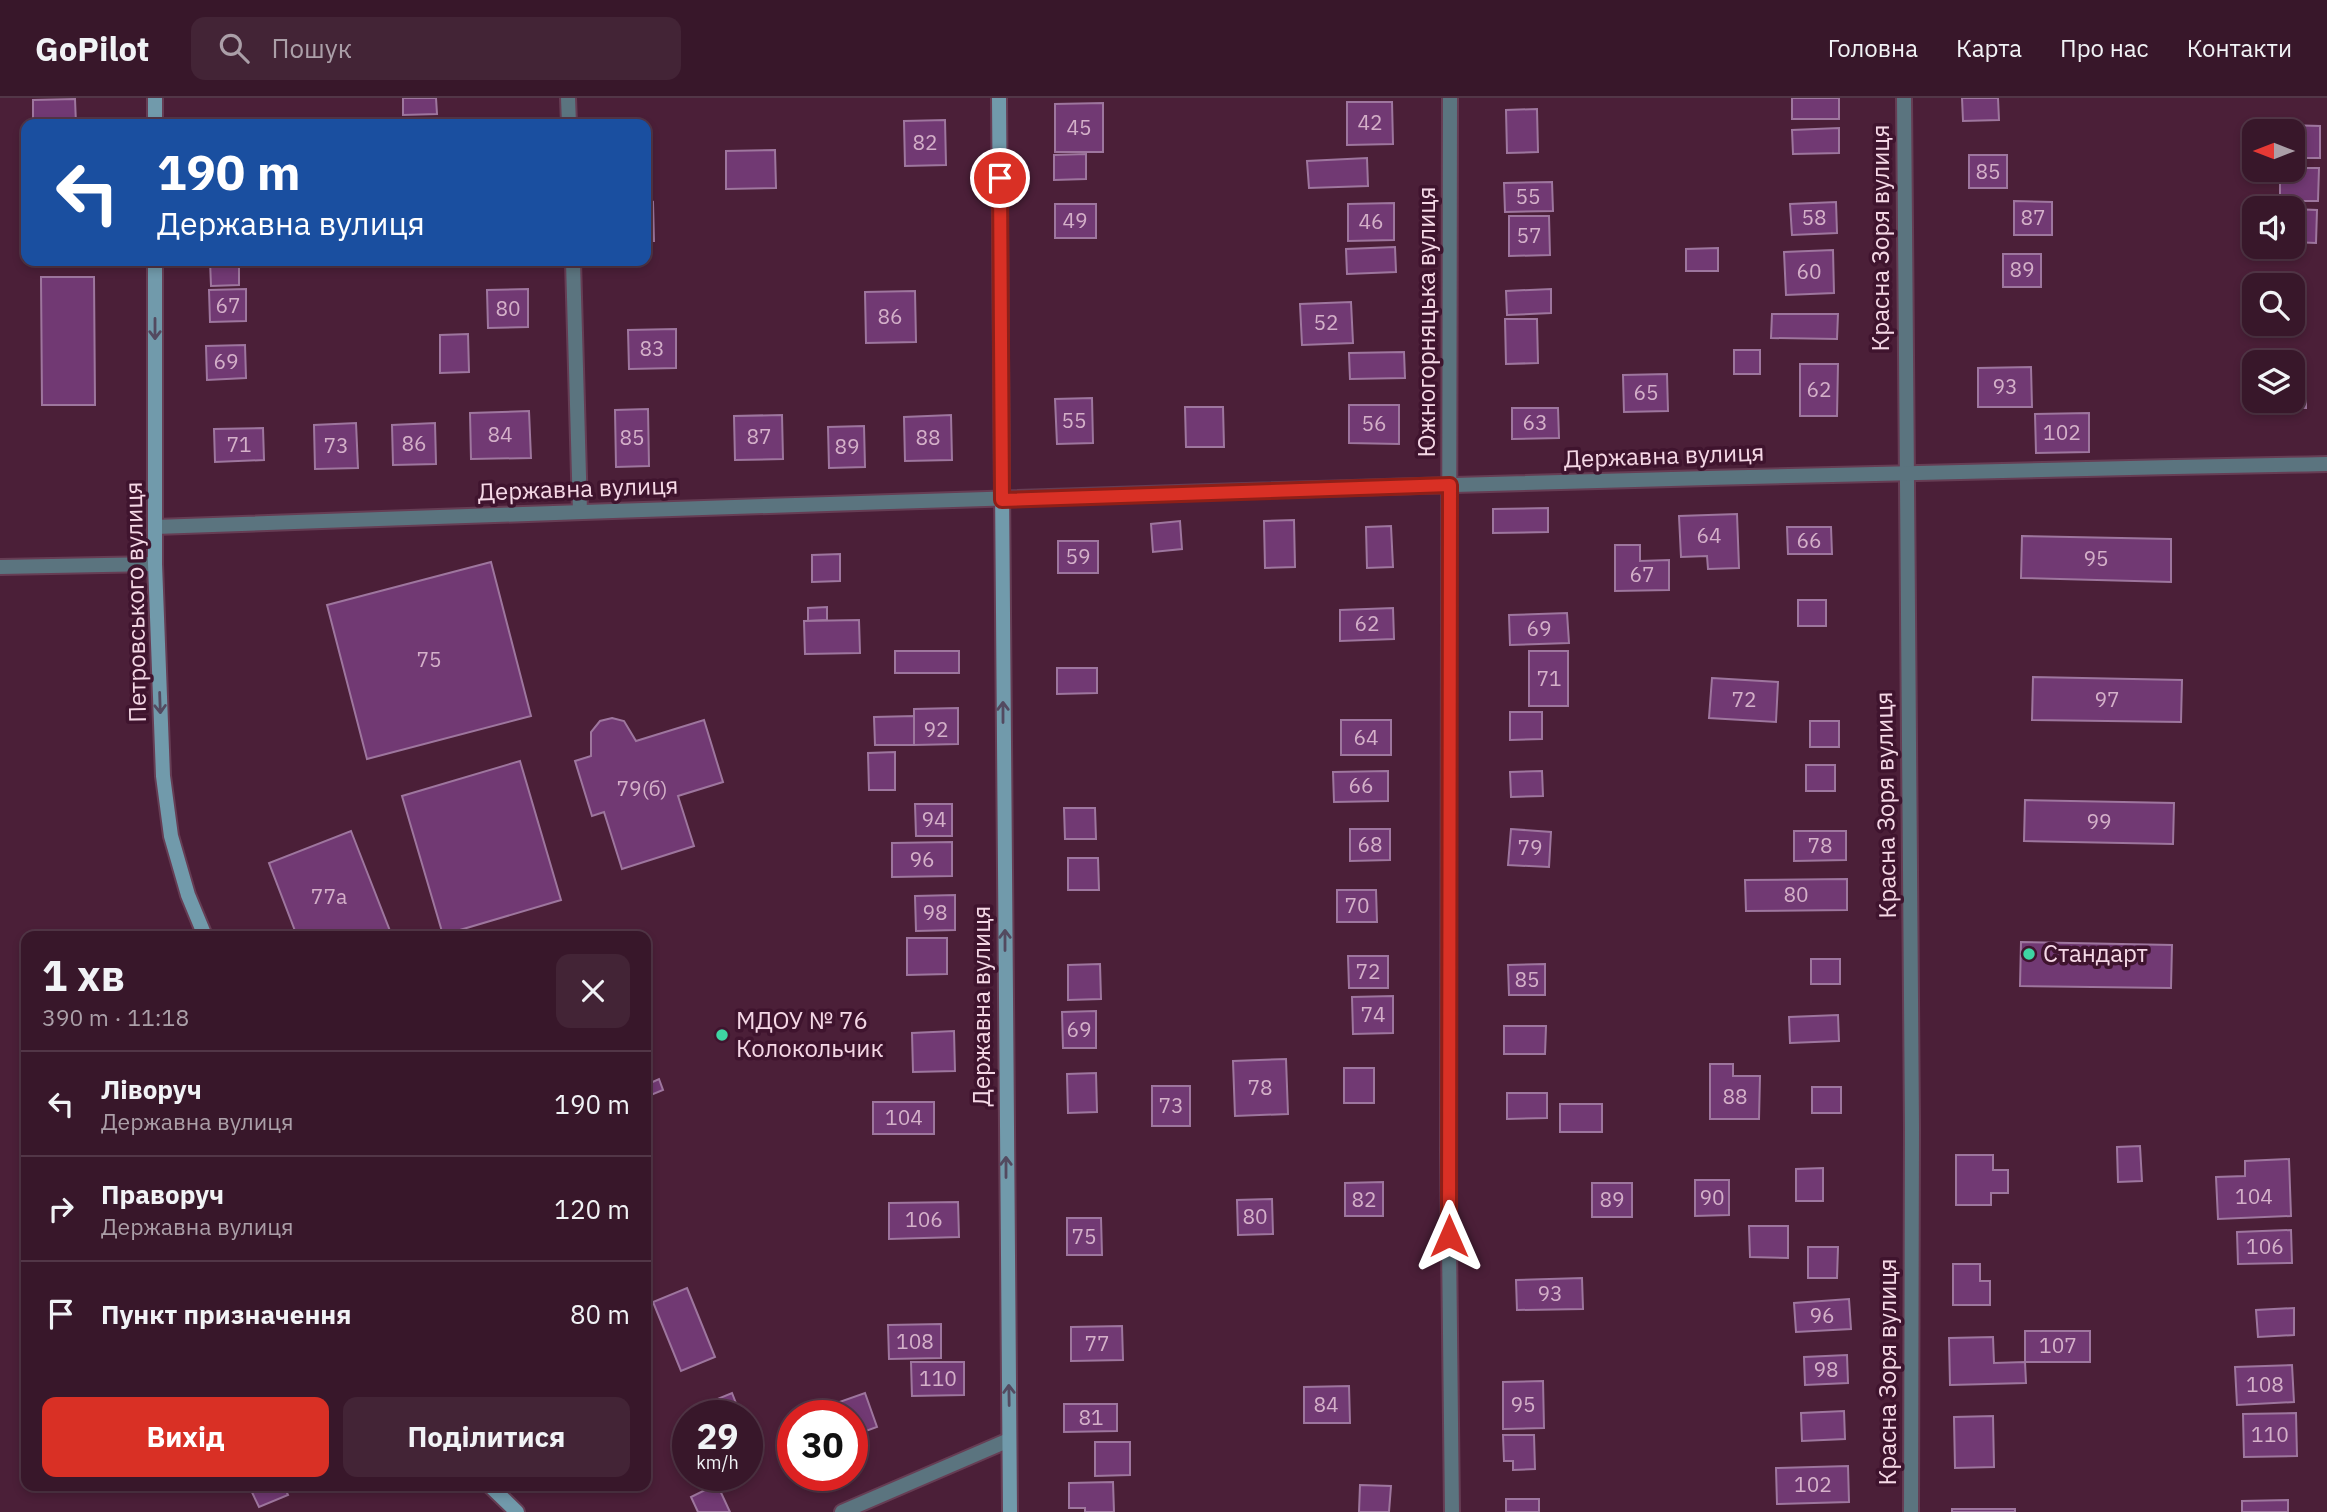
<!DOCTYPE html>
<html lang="uk">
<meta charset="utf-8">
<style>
body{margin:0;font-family:"IBM Plex Sans",sans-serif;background:#432436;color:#f1f3f6;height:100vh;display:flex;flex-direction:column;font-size:26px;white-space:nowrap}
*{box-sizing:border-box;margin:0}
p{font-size:23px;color:#ab9fa8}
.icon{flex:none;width:38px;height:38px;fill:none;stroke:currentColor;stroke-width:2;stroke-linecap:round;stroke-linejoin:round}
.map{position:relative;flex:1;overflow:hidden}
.details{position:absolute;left:21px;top:833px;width:630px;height:560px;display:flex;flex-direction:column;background:#38172a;border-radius:14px;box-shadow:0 4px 10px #0003,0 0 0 2px #523647}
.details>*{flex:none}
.hud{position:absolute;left:21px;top:21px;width:630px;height:147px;border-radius:14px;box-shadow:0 4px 10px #0003,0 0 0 2px #523647;background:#1a4fa0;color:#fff;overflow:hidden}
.needle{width:46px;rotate:270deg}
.fabs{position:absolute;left:2242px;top:21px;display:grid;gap:14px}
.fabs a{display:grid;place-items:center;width:63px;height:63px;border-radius:14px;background:#38172a;box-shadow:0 4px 10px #0003,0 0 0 2px #523647;font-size:35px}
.speed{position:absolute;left:672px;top:1302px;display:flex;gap:14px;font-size:35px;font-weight:700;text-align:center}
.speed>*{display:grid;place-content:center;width:91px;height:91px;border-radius:50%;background:#38172a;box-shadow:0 4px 10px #0003,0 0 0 2px #523647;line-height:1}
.speed small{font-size:18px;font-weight:400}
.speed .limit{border:10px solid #d22;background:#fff;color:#111}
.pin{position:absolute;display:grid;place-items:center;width:60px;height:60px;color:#fff;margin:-30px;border:4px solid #fff;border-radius:50%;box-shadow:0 2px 7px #0007}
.me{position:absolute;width:77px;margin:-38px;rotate:0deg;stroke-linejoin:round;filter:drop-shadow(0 0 5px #0008)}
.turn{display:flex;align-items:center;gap:24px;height:147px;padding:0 21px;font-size:32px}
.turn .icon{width:91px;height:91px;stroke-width:2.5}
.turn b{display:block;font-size:49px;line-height:60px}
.round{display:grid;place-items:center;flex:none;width:74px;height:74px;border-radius:14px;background:#432436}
.headline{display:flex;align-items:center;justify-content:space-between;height:119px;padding:0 21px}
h1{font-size:42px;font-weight:700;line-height:52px}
.cta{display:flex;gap:14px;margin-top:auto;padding:14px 21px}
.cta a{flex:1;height:80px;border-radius:14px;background:#d93025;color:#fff;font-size:28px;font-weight:700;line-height:80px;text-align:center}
.cta a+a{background:#432436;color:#f1f3f6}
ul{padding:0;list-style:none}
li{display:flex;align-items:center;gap:21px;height:105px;padding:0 21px;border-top:2px solid #523647}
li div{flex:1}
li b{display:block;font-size:26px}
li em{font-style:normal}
header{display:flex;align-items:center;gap:42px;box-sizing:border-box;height:98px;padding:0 35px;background:#38172a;border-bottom:2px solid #523647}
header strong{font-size:33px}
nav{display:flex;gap:38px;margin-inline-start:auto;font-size:24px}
.search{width:490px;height:63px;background:#432436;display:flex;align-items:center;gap:18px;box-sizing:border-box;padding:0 24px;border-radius:14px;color:#ab9fa8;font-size:26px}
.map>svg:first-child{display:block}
.building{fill:#713973;stroke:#9e769e;stroke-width:2}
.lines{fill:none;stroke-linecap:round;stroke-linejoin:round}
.minor-casing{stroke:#663d54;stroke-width:18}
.secondary-casing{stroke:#663d54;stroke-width:18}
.minor{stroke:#5b747f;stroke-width:14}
.secondary{stroke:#719aab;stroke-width:14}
.oneway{stroke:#534a60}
.route-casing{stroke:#8d1f18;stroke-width:18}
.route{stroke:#d93025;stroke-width:12}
.poi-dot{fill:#3ed4a3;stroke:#3f142e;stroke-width:2.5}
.labels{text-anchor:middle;stroke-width:7;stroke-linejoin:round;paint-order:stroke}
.number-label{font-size:21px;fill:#d4b0c9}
.street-label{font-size:24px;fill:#f5d8e6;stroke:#3f142e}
.poi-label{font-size:24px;fill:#f5d8e6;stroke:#3f142e;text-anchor:start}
</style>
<header>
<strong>GoPilot</strong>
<div class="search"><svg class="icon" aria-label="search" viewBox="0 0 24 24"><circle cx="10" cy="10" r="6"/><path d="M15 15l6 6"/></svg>Пошук</div>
<nav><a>Головна</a><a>Карта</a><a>Про нас</a><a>Контакти</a></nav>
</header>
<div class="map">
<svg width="2327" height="1414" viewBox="0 0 2327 1414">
<rect width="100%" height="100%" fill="#4b1f38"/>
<g class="building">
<path d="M403,0H436L437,16L403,17Z"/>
<rect x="1792" y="0" width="47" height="21"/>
<path d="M1962,0H1998L1999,22L1963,23Z"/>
<path d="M75,1L76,26H33V2Z"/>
<path d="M1347,4H1392L1393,46L1347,47Z"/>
<path d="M1103,5V54H1055V6Z"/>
<path d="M1537,11L1538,54L1507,55L1506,12Z"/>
<path d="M945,22L946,67L905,68L904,23Z"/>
<path d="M2282,27L2320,28V60H2292V33H2282Z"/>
<path d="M1839,30V55L1793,56L1792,32Z"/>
<path d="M775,52L776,90L726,91V53Z"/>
<path d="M1086,56V81L1054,82V57Z"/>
<rect x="1969" y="57" width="38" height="33"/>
<path d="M1367,60L1368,88L1309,90L1307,63Z"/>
<path d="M2292,70H2319L2318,103H2280V72Z"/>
<path d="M1552,84L1553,113L1505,114L1504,85Z"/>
<path d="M2014,103L2052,104V137H2014Z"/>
<path d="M653,104L654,143H646V105Z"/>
<path d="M1836,104L1837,135L1792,137L1790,106Z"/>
<path d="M1394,105V142L1348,143V106Z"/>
<rect x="1055" y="106" width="41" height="34"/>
<path d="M2292,111L2317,112L2316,145L2292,144Z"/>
<path d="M1509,118H1549L1550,157L1509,158Z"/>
<path d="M1395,149L1396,174L1347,176L1346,151Z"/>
<path d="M1718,150V173H1686V151Z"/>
<path d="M1833,152L1834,195L1786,197L1784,154Z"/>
<rect x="2003" y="156" width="38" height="33"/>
<path d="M210,163H239V187L211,188Z"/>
<path d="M41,179H94L95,307H42Z"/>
<path d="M2301,179L2302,218L2292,219V187H2254V219H2248V180Z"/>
<path d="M246,191V223L210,224L209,192Z"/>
<path d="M528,191V229L488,230L487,192Z"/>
<path d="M1551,191V215L1507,217L1506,193Z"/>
<path d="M915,193L916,244L866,245L865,194Z"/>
<path d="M1351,204L1353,245L1302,247L1300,206Z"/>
<path d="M1772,216H1838L1837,241L1771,240Z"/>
<path d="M1505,221H1537L1538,265L1506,266Z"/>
<path d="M676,231V270L629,271L628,232Z"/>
<path d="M468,236L469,274L440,275V237Z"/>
<path d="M245,247L246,280L207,282L206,248Z"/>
<rect x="1734" y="252" width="26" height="24"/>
<path d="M1404,254L1405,280L1350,281L1349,255Z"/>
<path d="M1800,266H1838L1837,318H1800Z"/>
<path d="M2031,269L2032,309H1978V270Z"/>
<path d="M2292,272L2306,273V310L2260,309V303H2292Z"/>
<path d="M1667,276L1668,313L1624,314L1623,277Z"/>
<path d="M1092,300L1093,345L1057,346L1055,301Z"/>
<path d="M1349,307H1399V346L1349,345Z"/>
<path d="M1185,309H1223L1224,349H1186Z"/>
<path d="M1512,310H1558L1559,340L1512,341Z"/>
<path d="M648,311L649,368L616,369L615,312Z"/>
<path d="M529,313L531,360L471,361L470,315Z"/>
<path d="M2089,315V354L2036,355L2035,316Z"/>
<path d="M782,317L783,361L735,362L734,318Z"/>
<path d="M951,317L952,362L905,363L904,319Z"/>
<path d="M356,325L358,370L315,371L314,327Z"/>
<path d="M435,325L436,366L393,367L392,327Z"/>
<path d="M864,328L865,369L829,370L828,329Z"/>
<path d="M263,330L264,362L215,364L214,331Z"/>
<path d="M1548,410V434L1493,435V411Z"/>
<path d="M1737,416L1739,470L1708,471L1707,458L1681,459L1679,418Z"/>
<path d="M1294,422L1295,469L1265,470L1264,423Z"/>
<path d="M1180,423L1182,451L1153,454L1151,426Z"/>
<path d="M1391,428L1393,469L1367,470L1366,429Z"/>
<path d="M1787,429H1831L1832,456H1788Z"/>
<path d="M2022,438L2171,441V484L2021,480Z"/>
<rect x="1058" y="443" width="40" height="32"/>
<path d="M1615,447H1640V463L1669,462V492L1615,493Z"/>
<path d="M840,456V483L812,484V457Z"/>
<path d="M491,464L531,618L367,661L327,507Z"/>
<rect x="1798" y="502" width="28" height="26"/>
<path d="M827,509V522L808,523V510Z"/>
<path d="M1393,510L1394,541L1340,543V512Z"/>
<path d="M1567,515L1569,545L1510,547L1509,517Z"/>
<path d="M859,522L860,555L805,556L804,523Z"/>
<rect x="895" y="553" width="64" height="22"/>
<rect x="1529" y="553" width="39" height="55"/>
<path d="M1057,570H1097V595L1057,596Z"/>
<path d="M2033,579L2182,582L2181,624L2032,622Z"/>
<path d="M1712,580L1778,584L1776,624L1709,620Z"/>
<path d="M958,610V646L914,647V611Z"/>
<path d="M1510,614H1542V641L1510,642Z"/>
<path d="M914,618V647H875L874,619Z"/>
<path d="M612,620L624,623L636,643L704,622L723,684L678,698L694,748L622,771L604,714L592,718L575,663L591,658V634L600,623Z"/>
<rect x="1341" y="622" width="50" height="35"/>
<rect x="1810" y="623" width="29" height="26"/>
<path d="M895,654V692H869L868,655Z"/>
<path d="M520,663L561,802L443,837L402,698Z"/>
<rect x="1806" y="667" width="29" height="26"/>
<path d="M1388,673V703L1334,704L1333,674Z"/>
<path d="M1542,673L1543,698L1511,699L1510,674Z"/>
<path d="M2025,702L2174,705L2173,746L2024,743Z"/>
<path d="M915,706H952V738H916Z"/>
<path d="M1064,710H1095L1096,741H1065Z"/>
<path d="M1350,731H1390V762L1350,763Z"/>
<path d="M1511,731L1551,734L1549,769L1508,767Z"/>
<path d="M351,733L390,833L376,838H297L269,765Z"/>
<path d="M1794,733H1846V762L1794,763Z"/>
<path d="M952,744V778L892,779V745Z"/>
<path d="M1068,760H1098L1099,792H1068Z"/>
<path d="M1847,781V812L1746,813L1745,782Z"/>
<path d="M1337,792H1376L1377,824H1337Z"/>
<path d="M955,797V832L916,833L915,798Z"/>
<path d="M907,840H947V876L907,877Z"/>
<path d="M2021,844L2172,847L2171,890L2020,888Z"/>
<path d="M1348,858H1388V890H1349Z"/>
<rect x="1811" y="861" width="29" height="25"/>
<path d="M1100,866L1101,901L1068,902V867Z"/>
<path d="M1545,866V897H1509L1508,867Z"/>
<path d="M1393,898V935L1353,936L1352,899Z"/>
<path d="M1096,913V950H1063L1062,914Z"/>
<path d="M1838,917L1839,943L1790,945L1789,919Z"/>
<path d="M1504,928H1546L1545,956H1504Z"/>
<path d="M954,933L955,973L913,974L912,935Z"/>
<path d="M1286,961L1288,1016L1235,1018L1233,963Z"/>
<path d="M1710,966H1733V978H1760L1759,1021H1710Z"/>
<rect x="1344" y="970" width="30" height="35"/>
<path d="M1096,975L1097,1014L1068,1015L1067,976Z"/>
<path d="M659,981L663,992L646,999V987Z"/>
<rect x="1152" y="988" width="38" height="40"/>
<rect x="1812" y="989" width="29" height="26"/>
<path d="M1507,995H1547V1020L1507,1021Z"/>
<rect x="873" y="1004" width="61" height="32"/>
<rect x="1560" y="1006" width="42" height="28"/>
<path d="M2140,1048L2142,1083L2118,1084L2117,1049Z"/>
<path d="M1956,1057H1993V1072H2008V1095H1991V1107H1956Z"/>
<path d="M2289,1061L2291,1118L2218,1121L2216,1079L2245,1078V1063Z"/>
<path d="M1823,1070V1103H1796V1071Z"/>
<path d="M1695,1082H1729V1117L1695,1118Z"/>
<path d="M1383,1084V1118H1345V1085Z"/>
<rect x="1592" y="1085" width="40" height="34"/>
<path d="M1272,1101L1273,1136L1238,1137L1237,1102Z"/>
<path d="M958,1104L959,1139L889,1141V1105Z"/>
<path d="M1067,1120H1101L1102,1157H1067Z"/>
<path d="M1749,1128H1788V1160L1750,1159Z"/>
<path d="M2291,1132L2292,1165L2238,1166L2237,1134Z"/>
<path d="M1808,1149H1838L1837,1180H1808Z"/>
<path d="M1953,1166H1980V1183H1990V1207H1953Z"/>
<path d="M1582,1180L1583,1211L1517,1212L1516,1182Z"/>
<path d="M687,1190L715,1259L681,1273L653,1204Z"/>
<path d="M1849,1201L1851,1231L1796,1234L1794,1205Z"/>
<path d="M2294,1210V1237L2258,1239L2256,1212Z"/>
<path d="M941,1226V1260L889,1261L888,1227Z"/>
<path d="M1122,1228L1123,1262L1071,1263V1229Z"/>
<rect x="2025" y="1233" width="65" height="31"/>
<path d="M1993,1239L1994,1265L2025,1264L2026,1285L1950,1287L1949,1240Z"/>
<path d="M1847,1257L1848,1285L1805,1287L1804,1259Z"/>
<path d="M911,1264H964V1297L912,1298Z"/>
<path d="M2292,1267L2294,1304L2237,1307L2235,1269Z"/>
<path d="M1543,1283L1544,1330L1503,1331V1284Z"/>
<path d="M1349,1288L1350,1325H1304V1289Z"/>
<path d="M732,1295L741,1318H702L698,1309Z"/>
<path d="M865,1295L877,1329L852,1338V1318H828L825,1309Z"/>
<path d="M1064,1306H1117V1333L1064,1334Z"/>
<path d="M1844,1313L1845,1341L1802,1343L1801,1315Z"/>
<path d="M2296,1315L2297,1358L2244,1359L2243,1316Z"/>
<path d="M1993,1318L1994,1369L1955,1370L1954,1319Z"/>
<path d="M747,1332L760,1364L747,1369Z"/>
<path d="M1503,1337H1534L1535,1371L1513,1372V1363H1504Z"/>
<path d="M1095,1344H1130V1377L1095,1378Z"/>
<path d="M1848,1368L1849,1404L1777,1406L1776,1370Z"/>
<path d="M1113,1384L1114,1414H1085V1410H1069V1385Z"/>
<path d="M717,1386L730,1414H698L691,1399Z"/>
<path d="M1360,1387L1391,1388L1389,1414H1359Z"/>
<path d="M249,1388H284L288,1397L259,1409Z"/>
<rect x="1506" y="1401" width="33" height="13"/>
<path d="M2288,1402V1414H2242V1403Z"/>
<rect x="1952" y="1411" width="63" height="3"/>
</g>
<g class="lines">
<g class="minor-casing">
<g id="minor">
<path d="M568,0L569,26"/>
<path d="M1450,0L1448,1055L1452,1414"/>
<path d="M1904,0L1912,1030L1911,1414"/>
<path d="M573,163L580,414"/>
<path d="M155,429C879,403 1603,380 2327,366"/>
<path d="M0,469L155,466"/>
<path d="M842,1414L1009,1342"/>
</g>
</g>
<g class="secondary-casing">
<g id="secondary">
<path d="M999,0L1010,1414"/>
<path d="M155,26V0"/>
<path d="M155,163V466L163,678L171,738L188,797L205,838"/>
<path d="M490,1388L517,1414"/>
</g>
</g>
<use href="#minor" class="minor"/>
<use href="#secondary" class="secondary"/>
</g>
<defs><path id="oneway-shaft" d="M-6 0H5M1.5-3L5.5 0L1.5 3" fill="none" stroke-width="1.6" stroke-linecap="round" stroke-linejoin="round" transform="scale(1.75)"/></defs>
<g class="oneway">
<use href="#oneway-shaft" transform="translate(155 231) rotate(90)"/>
<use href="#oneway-shaft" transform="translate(160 605) rotate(88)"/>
<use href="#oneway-shaft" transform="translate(1003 614) rotate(-90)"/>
<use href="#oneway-shaft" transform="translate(1005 842) rotate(-90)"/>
<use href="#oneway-shaft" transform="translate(1006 1069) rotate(-90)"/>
<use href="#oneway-shaft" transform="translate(1009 1297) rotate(-91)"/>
</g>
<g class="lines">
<g class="route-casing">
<path id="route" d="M1000,80L1002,402L1450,387L1449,1138"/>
</g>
<use href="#route" class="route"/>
</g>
<g class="poi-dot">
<circle cx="2029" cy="856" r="7"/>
<circle cx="722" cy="937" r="7"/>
</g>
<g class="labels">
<g class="number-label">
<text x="1370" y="32">42</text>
<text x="1079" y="37">45</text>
<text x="925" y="52">82</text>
<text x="1988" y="81">85</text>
<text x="1528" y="106">55</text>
<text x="1814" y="127">58</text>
<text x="2033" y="127">87</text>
<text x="1075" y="130">49</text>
<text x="1371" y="131">46</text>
<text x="1529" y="145">57</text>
<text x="2022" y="179">89</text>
<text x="1809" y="181">60</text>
<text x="228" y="215">67</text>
<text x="508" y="218">80</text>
<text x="890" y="226">86</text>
<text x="1326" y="232">52</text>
<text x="652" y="258">83</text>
<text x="226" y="271">69</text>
<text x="2005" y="296">93</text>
<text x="1819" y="299">62</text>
<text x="1646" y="302">65</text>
<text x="1074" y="330">55</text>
<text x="1535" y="332">63</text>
<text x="1374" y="333">56</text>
<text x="2062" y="342">102</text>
<text x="500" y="344">84</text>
<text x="759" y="346">87</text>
<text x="632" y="347">85</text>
<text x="928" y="347">88</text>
<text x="414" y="353">86</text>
<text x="239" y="354">71</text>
<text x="336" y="355">73</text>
<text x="847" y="356">89</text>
<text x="1709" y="445">64</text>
<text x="1809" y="450">66</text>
<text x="1078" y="466">59</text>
<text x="2096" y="468">95</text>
<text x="1642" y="484">67</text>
<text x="1367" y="533">62</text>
<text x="1539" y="538">69</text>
<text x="429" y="569">75</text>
<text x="1549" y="588">71</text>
<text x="1744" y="609">72</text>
<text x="2107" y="609">97</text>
<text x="936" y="639">92</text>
<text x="1366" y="647">64</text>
<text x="1361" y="695">66</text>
<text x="642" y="698">79(б)</text>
<text x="934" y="729">94</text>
<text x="2099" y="731">99</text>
<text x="1370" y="754">68</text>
<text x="1820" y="755">78</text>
<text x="1530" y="757">79</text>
<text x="922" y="769">96</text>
<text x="1796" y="804">80</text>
<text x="329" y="806">77а</text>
<text x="1357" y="815">70</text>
<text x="935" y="822">98</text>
<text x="1368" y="881">72</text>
<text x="1527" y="889">85</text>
<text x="1373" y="924">74</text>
<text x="1079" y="939">69</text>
<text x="1260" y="997">78</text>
<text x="1735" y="1006">88</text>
<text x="1171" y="1015">73</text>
<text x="904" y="1027">104</text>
<text x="2254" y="1106">104</text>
<text x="1712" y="1107">90</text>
<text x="1364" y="1109">82</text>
<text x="1612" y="1109">89</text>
<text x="1255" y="1126">80</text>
<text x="924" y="1129">106</text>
<text x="1084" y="1146">75</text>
<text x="2265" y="1156">106</text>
<text x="1550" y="1203">93</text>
<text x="1822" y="1225">96</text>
<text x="915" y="1251">108</text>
<text x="1097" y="1253">77</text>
<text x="2058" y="1255">107</text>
<text x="1826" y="1279">98</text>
<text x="938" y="1288">110</text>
<text x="2265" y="1294">108</text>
<text x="1326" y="1314">84</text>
<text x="1523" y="1314">95</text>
<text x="1091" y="1327">81</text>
<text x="2270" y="1344">110</text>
<text x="1813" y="1394">102</text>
</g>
<g class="street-label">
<text transform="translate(1881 140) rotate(-90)" y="8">Красна Зоря вулиця</text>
<text transform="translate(1427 224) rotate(-90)" y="8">Южногорняцька вулиця</text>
<text transform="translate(1664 358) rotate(-2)" y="8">Державна вулиця</text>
<text transform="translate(578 391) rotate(-2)" y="8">Державна вулиця</text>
<text transform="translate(136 504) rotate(-91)" y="8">Петровського вулиця</text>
<text transform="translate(1886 707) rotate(-91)" y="8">Красна Зоря вулиця</text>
<text transform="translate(982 908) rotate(-90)" y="8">Державна вулиця</text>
<text transform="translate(1888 1274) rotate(-90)" y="8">Красна Зоря вулиця</text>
</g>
<g class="poi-label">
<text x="2043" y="864">Стандарт</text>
<text x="736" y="931">МДОУ № 76<tspan x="736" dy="28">Колокольчик</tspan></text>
</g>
</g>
</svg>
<div class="fabs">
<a><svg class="needle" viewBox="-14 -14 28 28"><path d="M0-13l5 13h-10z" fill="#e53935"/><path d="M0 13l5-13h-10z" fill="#ab9fa8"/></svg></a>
<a><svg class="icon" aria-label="sound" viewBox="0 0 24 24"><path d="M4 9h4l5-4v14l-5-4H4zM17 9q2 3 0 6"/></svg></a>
<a><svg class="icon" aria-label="search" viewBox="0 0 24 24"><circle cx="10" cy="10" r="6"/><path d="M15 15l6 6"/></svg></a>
<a><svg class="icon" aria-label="layers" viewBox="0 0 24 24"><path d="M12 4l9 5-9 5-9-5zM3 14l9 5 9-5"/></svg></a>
</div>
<div class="speed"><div>29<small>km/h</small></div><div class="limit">30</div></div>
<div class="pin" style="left:1000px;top:80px;background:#d93025"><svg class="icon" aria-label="arrive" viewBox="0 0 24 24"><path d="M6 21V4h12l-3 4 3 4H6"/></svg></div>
<svg class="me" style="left:1449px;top:1138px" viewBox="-20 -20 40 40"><path d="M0-17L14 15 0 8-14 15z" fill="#d93025" stroke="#fff" stroke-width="4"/></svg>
<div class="hud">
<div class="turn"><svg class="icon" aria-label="left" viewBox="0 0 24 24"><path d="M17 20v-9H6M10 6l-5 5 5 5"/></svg><div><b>190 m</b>Державна вулиця</div></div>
</div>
<section class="details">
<div class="headline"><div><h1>1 хв</h1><p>390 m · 11:18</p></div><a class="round"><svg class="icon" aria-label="close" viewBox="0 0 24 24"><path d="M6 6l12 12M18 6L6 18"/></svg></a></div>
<ul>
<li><svg class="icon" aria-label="left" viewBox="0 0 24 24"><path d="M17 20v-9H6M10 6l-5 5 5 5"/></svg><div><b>Ліворуч</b><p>Державна вулиця</p></div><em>190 m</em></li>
<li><svg class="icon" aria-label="right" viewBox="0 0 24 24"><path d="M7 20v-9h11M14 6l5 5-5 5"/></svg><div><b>Праворуч</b><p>Державна вулиця</p></div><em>120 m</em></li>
<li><svg class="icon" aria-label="arrive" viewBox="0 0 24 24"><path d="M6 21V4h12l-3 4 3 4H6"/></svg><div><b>Пункт призначення</b></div><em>80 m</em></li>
</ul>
<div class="cta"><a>Вихід</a><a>Поділитися</a></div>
</section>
</div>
